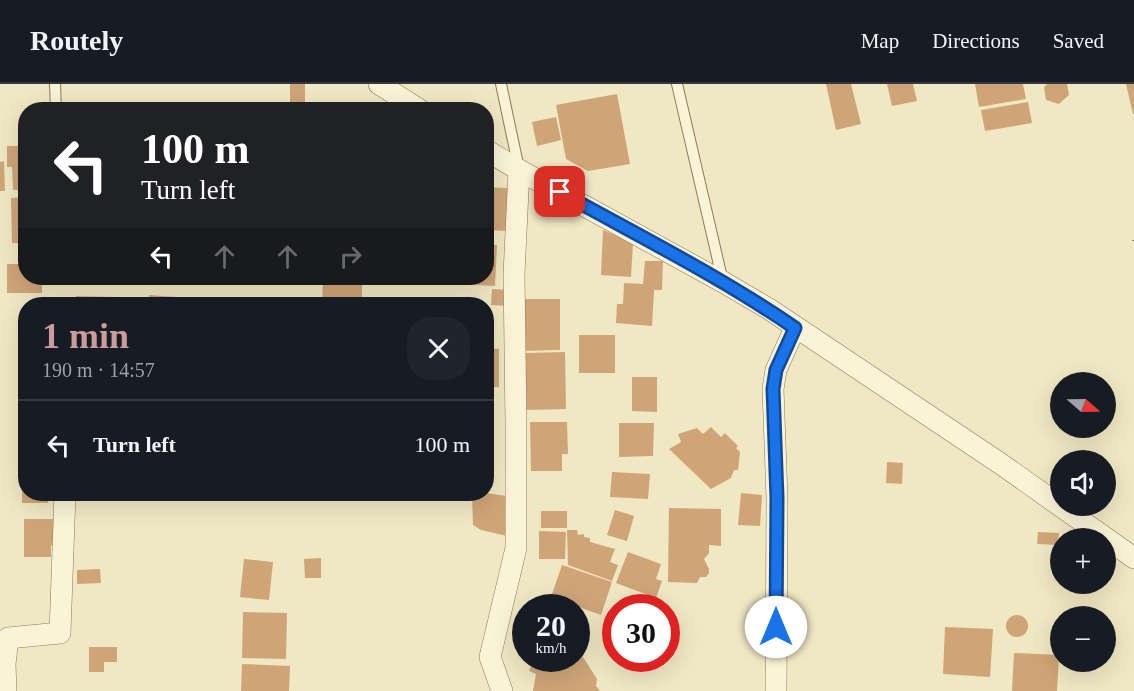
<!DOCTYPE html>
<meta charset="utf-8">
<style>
body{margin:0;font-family:Georgia,serif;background:#20242c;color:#f1f3f6;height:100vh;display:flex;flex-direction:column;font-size:22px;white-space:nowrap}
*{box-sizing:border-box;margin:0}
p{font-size:20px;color:#9ea1a6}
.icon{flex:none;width:33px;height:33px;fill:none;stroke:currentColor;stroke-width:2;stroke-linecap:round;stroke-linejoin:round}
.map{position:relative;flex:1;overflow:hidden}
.panel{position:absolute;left:18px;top:213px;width:476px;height:204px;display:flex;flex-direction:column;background:#171b24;border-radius:24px;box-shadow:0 6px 24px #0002}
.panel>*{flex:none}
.guide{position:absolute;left:18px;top:18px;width:476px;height:183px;border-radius:24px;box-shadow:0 6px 24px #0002;background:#202124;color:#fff;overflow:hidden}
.needle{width:39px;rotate:110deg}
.controls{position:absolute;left:1050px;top:288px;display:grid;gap:12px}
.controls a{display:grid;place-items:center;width:66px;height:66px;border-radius:50%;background:#171b24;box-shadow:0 6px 24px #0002;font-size:30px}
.speed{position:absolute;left:512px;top:510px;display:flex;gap:12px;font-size:30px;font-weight:700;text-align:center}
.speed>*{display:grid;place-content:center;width:78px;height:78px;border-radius:50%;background:#171b24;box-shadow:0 6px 24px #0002;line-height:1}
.speed small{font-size:15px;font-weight:400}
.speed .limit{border:9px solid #d22;background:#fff;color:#111}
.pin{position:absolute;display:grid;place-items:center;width:51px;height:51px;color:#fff;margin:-26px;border-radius:12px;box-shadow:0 3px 9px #0006}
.me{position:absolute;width:66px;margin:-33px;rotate:0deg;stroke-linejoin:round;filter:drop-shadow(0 0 4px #0008)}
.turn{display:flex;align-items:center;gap:21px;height:126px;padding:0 24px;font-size:27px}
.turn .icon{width:78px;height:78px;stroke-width:2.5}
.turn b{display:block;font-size:42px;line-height:51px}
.lanes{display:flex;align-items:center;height:57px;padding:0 24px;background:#0003;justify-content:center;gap:30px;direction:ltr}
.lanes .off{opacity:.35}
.round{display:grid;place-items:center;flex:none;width:63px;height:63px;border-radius:24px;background:#20242c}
.headline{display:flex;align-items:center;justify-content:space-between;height:102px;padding:0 24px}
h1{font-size:36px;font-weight:700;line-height:45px;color:#cb9c99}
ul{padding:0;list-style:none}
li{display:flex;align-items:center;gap:18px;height:90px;padding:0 24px;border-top:2px solid #363941}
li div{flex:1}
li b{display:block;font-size:22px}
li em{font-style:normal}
header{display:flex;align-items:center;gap:36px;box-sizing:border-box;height:84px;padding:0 30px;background:#171b24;border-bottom:2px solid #363941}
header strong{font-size:28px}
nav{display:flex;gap:33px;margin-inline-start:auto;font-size:21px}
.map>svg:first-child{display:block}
.building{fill:#cfa578}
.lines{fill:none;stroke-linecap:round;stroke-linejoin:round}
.service-casing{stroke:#8b7959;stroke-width:12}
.minor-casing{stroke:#8b7959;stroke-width:22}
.path{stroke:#8b7959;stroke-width:4;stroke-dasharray:4.5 3;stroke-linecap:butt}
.service{stroke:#faf3d7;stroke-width:10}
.minor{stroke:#faf3d7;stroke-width:21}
.route-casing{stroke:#114b97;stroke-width:15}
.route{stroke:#1a73e8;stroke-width:10}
</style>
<header>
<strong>Routely</strong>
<nav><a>Map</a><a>Directions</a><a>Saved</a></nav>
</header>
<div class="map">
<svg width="1134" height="607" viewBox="0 0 1134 607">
<rect width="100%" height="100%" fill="#f0e7c3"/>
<g class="building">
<rect x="290" y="0" width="15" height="26"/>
<path d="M826,0H851L861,40L836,46Z"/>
<path d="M887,0H913L917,17L892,22Z"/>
<path d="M975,0H1023L1026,15L979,23Z"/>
<path d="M1047,0H1067L1069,11L1059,20L1046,16L1044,3Z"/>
<path d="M1126,0H1134V30H1133Z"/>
<path d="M617,10L630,80L588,87L566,75L556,21Z"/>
<path d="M1028,18L1032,39L985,47L981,26Z"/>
<rect x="348" y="20" width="22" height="6"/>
<path d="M556,33L561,56L537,62L532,38Z"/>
<path d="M7,62H26V106H13L12,83H7Z"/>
<path d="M4,77L5,107H0V78Z"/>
<path d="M486,103L508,104L506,147L486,146Z"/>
<path d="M26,113V159H12L11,114Z"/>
<path d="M603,146L633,159L631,193L601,191Z"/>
<path d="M486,160L497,161L495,202L456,200V194H486Z"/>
<path d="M20,169H26V194H42V209H7V180H20Z"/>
<path d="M645,177H663L662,206H654L652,242L616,239L617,220H623L624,199L643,200Z"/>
<path d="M323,194H362V219L322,218Z"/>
<path d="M492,205L510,206L509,222L491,221Z"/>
<path d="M149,211L177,213L176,220H148Z"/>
<path d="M76,212L115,213V220H76Z"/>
<path d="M520,215H560V266L520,267Z"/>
<rect x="579" y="251" width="36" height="38"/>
<path d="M486,264L499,265V303H486Z"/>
<path d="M565,268L566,325L526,326L525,269Z"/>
<path d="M632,293H657V328L632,327Z"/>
<path d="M530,338H567L568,370H562V387H531Z"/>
<path d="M619,339H654L653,372L619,373Z"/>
<path d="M711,343L721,353L725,349L738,362L736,364L740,368L738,386H734L731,394L711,405L669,365L681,358L678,350L697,344L703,350Z"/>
<path d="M887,378L903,379L902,400L886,399Z"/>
<path d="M22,379H26V410H58V414H48V419H22Z"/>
<path d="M612,388L650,390L648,415L610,413Z"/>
<path d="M486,409L507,412V452L481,446L473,441L472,410Z"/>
<path d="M741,409L762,411L760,442L738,441Z"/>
<path d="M669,424L721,425V462L709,461V469L704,475L709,485V489L706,493H700L697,499L668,498Z"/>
<path d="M615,426L634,432L627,457L607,451Z"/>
<rect x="541" y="427" width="26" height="17"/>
<path d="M24,435H58L54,462L51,461V473H24Z"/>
<path d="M567,446H577L578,451L584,450V453L590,454V458L615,465L610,478L618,481L612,497L568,481Z"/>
<path d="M539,447L566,448L565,475H539Z"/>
<path d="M1038,448L1059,449L1058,461L1037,460Z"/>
<path d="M628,468L661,480L656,495L662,497L656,514L616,499Z"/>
<path d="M321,474V494H305L304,475Z"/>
<path d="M244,475L273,478L269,516L240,513Z"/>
<path d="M562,481L612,498L601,531L551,513Z"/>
<path d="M100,485L101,499L77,500V486Z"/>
<path d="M243,528L287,529L286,575L242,574Z"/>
<circle cx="1017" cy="542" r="11"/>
<path d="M945,543L993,545L990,593L943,590Z"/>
<path d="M89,563H117V578H104V588H89Z"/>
<path d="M579,567L597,595L596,602L600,607H533L536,590L529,587L534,574H576V568Z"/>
<path d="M1014,569L1059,571L1057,607H1012Z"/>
<path d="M242,580L290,582L289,607H241Z"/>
</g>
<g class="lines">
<g class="service-casing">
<g id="service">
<path d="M55,0L56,26"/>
<path d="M501,0L519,85"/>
<path d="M677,0L723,198"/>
</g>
</g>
<g class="minor-casing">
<g id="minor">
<path d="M379,0L420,26"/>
<path d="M486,66L519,86L723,198L769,225L1001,380L1134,474"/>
<path d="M6,607L5,580L8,554L60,549L65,410"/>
<path d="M502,607L490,573L516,464V339L514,190L519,86"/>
<path d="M776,607L777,414L773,305L776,286L795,244"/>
</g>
</g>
<path class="path" d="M1134,156V157"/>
<use href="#service" class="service"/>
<use href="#minor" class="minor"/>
</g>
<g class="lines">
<g class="route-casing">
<path id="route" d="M560,108C639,152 721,193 795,244L776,286L773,305L777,414L776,543"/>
</g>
<use href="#route" class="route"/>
</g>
</svg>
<div class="controls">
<a><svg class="needle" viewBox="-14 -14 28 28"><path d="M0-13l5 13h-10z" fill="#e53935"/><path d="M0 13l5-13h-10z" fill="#9ea1a6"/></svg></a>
<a><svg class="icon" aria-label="sound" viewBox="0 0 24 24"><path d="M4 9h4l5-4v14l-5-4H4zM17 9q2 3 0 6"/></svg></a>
<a>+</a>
<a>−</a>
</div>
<div class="speed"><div>20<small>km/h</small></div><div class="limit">30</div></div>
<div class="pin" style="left:560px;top:108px;background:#d93025"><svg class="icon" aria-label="arrive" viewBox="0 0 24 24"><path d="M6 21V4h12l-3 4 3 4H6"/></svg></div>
<svg class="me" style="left:776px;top:543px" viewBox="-20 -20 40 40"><circle r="19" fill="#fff"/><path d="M0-13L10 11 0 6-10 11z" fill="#1a73e8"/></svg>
<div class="guide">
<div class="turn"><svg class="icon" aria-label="left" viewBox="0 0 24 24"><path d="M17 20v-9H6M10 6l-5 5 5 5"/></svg><div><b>100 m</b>Turn left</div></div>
<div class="lanes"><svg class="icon" aria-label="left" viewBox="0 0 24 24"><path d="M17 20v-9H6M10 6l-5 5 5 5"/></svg><svg class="icon off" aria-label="ahead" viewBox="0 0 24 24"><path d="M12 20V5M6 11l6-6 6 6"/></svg><svg class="icon off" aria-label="ahead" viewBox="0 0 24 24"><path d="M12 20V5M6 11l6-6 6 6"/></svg><svg class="icon off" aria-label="right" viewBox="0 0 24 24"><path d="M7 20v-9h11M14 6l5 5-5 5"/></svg></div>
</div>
<section class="panel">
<div class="headline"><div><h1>1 min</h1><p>190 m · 14:57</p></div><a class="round"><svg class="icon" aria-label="close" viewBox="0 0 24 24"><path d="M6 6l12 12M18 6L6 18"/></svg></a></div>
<ul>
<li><svg class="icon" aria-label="left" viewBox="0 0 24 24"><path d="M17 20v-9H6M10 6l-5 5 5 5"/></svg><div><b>Turn left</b></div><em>100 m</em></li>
</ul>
</section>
</div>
